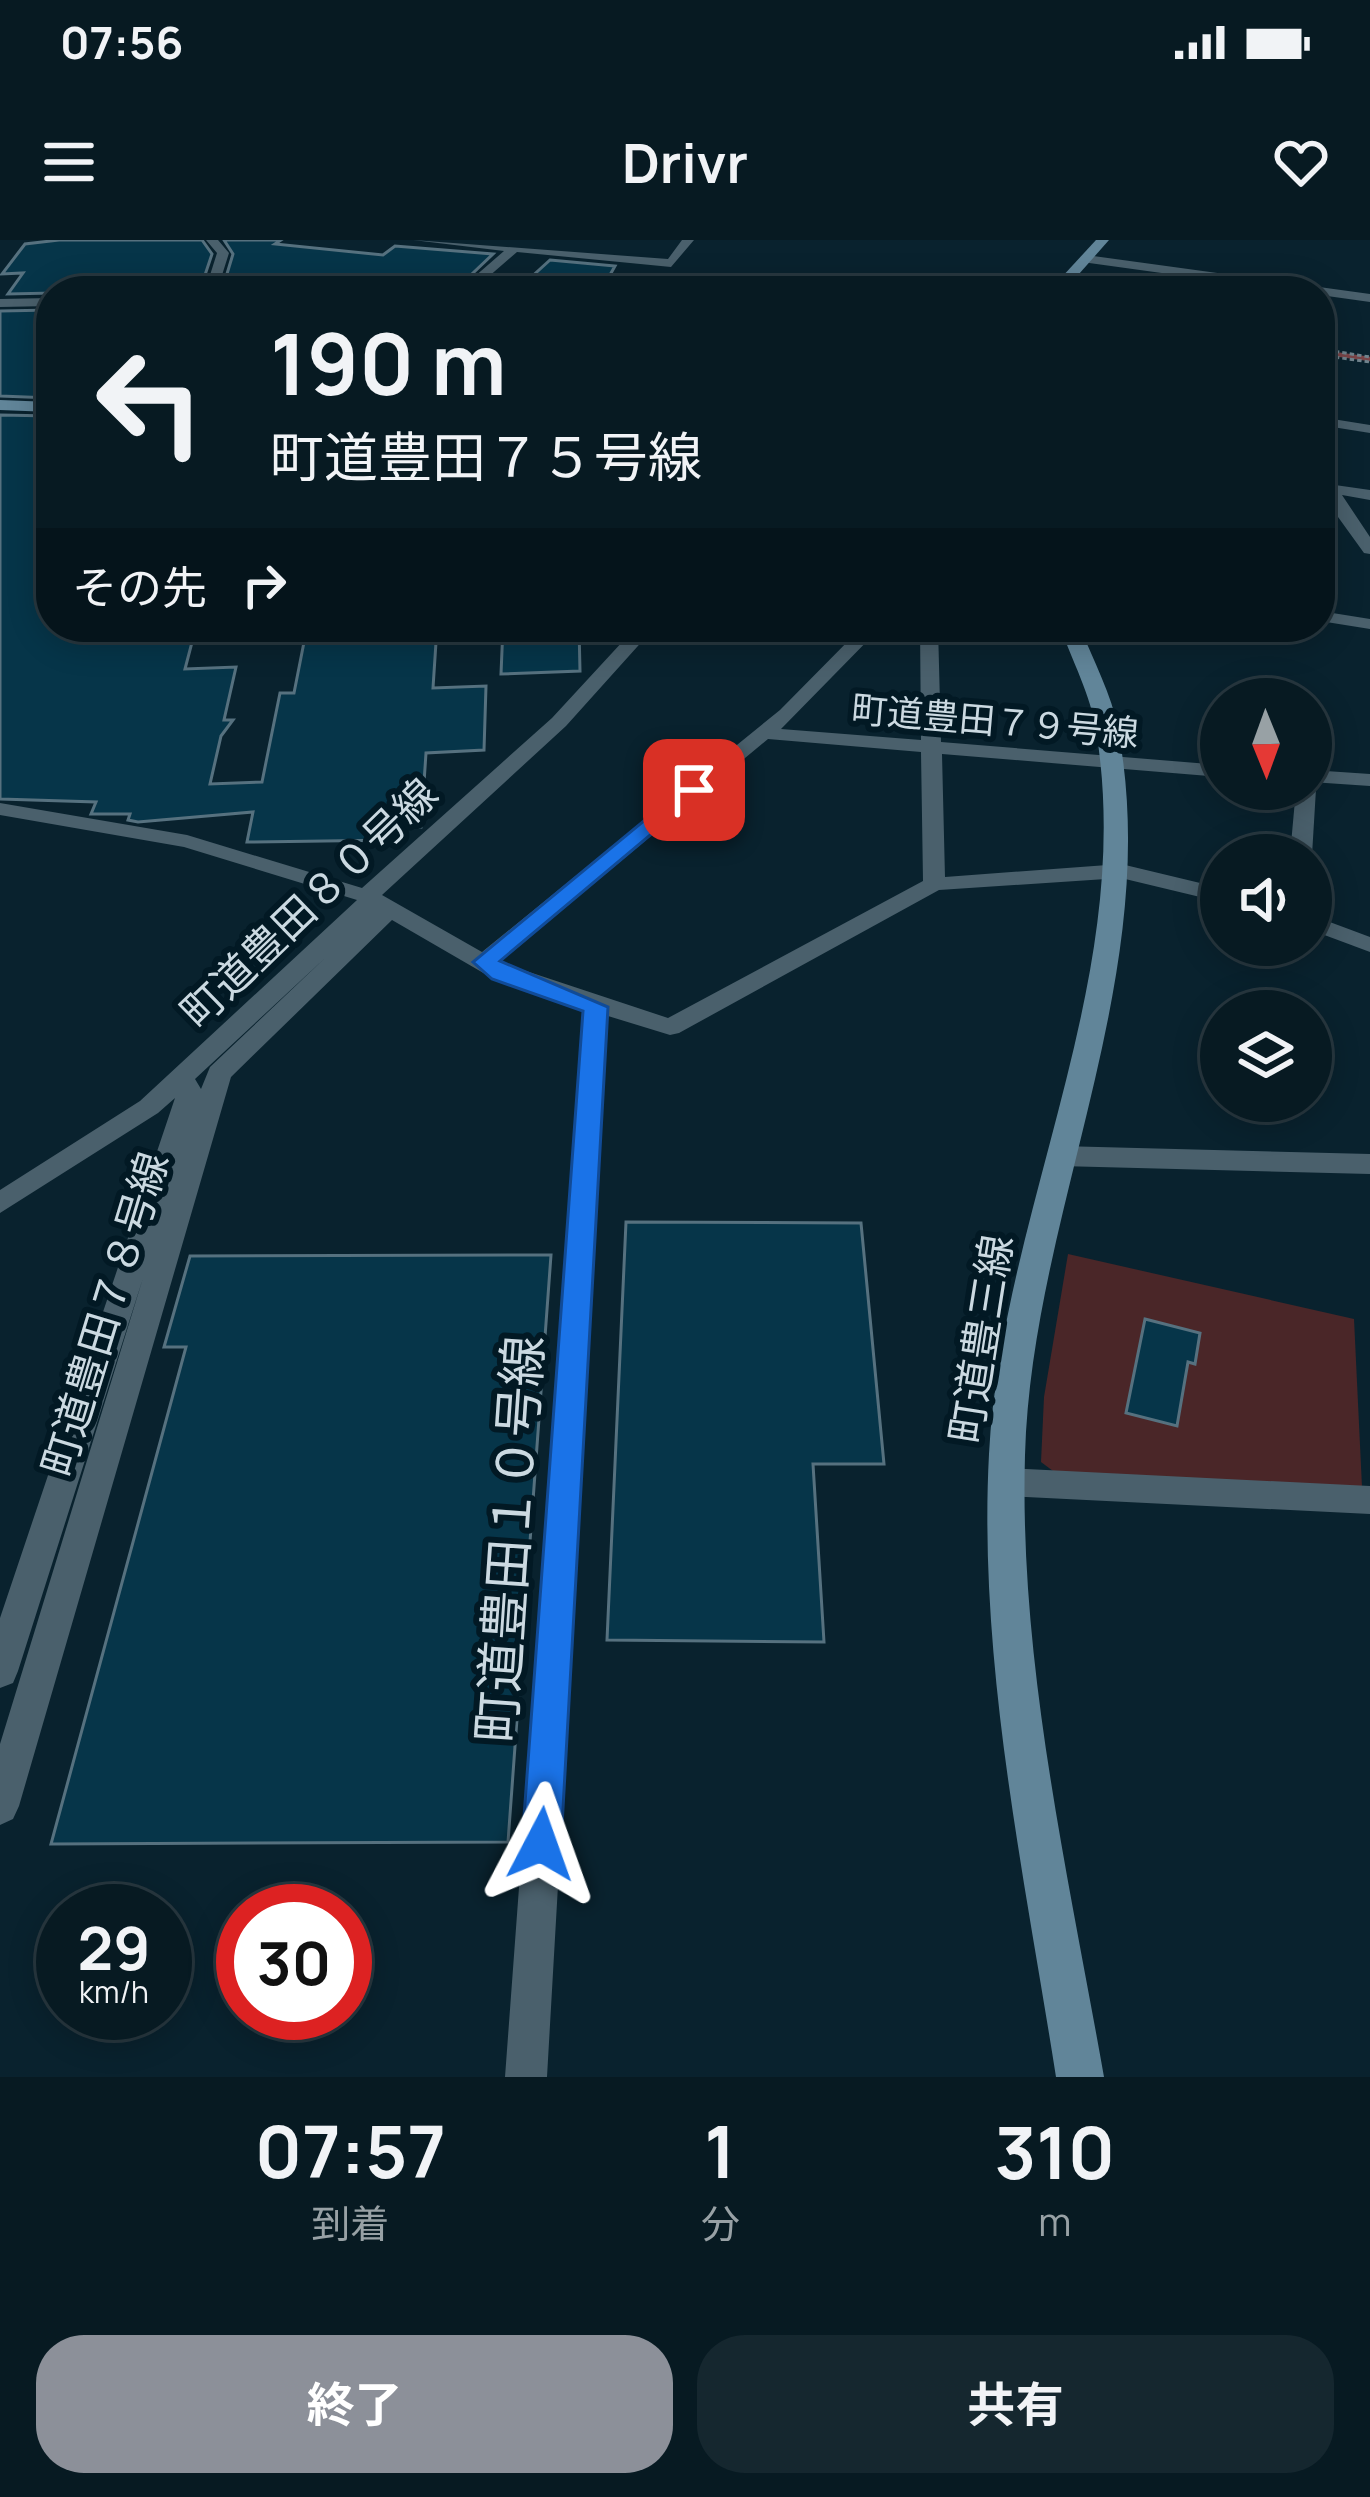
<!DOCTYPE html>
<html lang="ja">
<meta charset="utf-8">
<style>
body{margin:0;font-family:Manrope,"Noto Sans JP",sans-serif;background:#15272f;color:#f1f3f6;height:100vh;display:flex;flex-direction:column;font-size:45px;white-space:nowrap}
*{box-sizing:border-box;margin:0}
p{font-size:39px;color:#98a1a5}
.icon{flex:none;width:66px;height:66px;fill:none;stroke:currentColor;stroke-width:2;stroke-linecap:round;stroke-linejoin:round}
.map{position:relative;height:1837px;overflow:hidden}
.side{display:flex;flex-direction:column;background:#071a22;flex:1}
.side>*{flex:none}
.guide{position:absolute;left:36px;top:36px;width:1299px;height:366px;border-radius:48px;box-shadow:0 6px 30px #0003,0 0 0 3px #283840;background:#071a22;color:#f1f3f6;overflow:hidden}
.needle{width:78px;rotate:179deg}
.buttons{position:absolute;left:1200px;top:438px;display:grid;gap:24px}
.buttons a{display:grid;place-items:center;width:132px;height:132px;border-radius:50%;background:#071a22;box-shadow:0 6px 30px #0003,0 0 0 3px #283840;font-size:60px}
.speed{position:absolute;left:36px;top:1644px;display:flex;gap:24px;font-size:60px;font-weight:700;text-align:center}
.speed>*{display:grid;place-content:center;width:156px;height:156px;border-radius:50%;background:#071a22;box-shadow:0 6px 30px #0003,0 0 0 3px #283840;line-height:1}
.speed small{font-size:30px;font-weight:400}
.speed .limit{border:18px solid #d22;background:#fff;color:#111}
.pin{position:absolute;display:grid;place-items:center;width:102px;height:102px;color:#fff;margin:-51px;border-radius:24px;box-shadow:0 6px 18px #0006}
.me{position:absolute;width:132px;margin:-66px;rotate:4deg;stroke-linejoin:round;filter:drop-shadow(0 0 9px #0008)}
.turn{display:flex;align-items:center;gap:42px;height:252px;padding:0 36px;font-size:54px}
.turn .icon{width:156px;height:156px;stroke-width:2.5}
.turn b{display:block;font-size:84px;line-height:102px}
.then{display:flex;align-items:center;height:114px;padding:0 36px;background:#0003;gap:24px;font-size:45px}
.eta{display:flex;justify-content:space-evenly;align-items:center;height:204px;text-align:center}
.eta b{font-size:72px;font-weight:700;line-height:84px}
.button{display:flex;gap:24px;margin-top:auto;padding:24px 36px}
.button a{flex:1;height:138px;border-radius:48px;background:#8c9099;color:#fff;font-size:48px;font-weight:700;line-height:138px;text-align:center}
.button a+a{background:#15272f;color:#f1f3f6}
.status{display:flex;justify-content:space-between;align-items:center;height:84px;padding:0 60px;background:#071a22;direction:ltr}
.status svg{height:33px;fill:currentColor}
header{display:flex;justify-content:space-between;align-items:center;height:156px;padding:0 36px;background:#071a22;font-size:54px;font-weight:700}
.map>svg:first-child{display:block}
.green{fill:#4a2628}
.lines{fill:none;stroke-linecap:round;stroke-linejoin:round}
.stream{stroke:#7a4548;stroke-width:4.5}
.building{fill:#063549;stroke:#56717f;stroke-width:3}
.path{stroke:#70838d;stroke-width:3;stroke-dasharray:4.5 3;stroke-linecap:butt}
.lane{stroke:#4a606c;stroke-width:6}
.street{fill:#4a606c;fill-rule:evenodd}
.secondary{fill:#618599;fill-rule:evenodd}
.route{fill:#1a73e8;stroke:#114b97;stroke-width:3}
.labels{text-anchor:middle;stroke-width:12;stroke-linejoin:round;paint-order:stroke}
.far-street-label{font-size:36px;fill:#cbd9e1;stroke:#021924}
.street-label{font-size:42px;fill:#cbd9e1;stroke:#021924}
.near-street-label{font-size:51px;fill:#cbd9e1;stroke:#021924}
</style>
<div class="status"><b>07:56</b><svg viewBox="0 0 49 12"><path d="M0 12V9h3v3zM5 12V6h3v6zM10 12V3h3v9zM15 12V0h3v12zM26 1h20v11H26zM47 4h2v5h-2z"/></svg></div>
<header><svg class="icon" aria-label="menu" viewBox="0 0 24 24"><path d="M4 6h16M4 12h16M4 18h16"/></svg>Drivr<svg class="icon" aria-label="heart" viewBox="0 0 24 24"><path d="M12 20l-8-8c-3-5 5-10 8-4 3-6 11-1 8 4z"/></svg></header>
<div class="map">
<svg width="1370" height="1837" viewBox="0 0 1370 1837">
<rect width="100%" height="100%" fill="#09222e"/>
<path class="green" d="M1068,1014L1354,1079L1362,1247L1057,1234L1041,1222L1044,1157Z"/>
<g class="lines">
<path class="stream" d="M1320,112L1370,119"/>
</g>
<g class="building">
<path d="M59,0H202L212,14L202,44L154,40L148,51L8,54L23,33L2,34L25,4Z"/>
<path d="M224,0H281L275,4L383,15L395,6L493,14L454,51H267L223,47L233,14Z"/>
<path d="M550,20L615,26L601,51H516Z"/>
<path d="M51,70V158L0,156V71Z"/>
<path d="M0,175L51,176V387H196L185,429L236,427L224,480H233L221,496L210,544L262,542L280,453H294L307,387H437L433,448L486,446L484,510L426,513L421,587L395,589L394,600L247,602L253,572L138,582L128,580L130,574H91L96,562L0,559Z"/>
<path d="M503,387H579L580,431L501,434Z"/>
<path d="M626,982L861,983L884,1224H813L824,1402L607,1400Z"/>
<path d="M551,1015L508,1602L51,1604L186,1107H164L190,1016Z"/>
<path d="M1145,1079L1200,1093L1195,1124L1188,1122L1177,1186L1126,1173Z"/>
</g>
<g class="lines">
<g class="path">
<path d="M1320,109L1370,117"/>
<path d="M1320,115L1370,122"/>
</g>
<path class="lane" d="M1070,36L1121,43"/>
<g class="street">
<path d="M206,0H218L229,13L217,51H205L217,13Z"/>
<path d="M413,0L668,19L682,0H694L671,27L517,12L472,51H458L504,11Z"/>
<path d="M1086,15L1370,54V62L1320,55V51H1292L1082,22Z"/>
<path d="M51,58V66L0,67V59Z"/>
<path d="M1320,177L1370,185V193L1320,185Z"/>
<path d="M1320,229L1335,245L1370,250V260L1342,255L1370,297V314L1364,313L1320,252Z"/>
<path d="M1320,371L1370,379V389L1320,381Z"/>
<path d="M636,387H655L566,486L382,655L482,712L780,470L862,387H881L781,489L921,500L920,387H938L941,502L1221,525V537L942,514L945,637L1121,624L1221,648V662L1121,638L939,650L679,793L670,795L608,776L547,1837H505L584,768L492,738L392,680L231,837L19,1566L13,1579L0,1585V1504L143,1038L18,1431L13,1443L0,1448V1378L175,858L158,873L0,973V950L140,861L357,660L184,607L0,575V563L187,595L362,648L552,478ZM768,499L921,512L923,641L668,778L499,722ZM325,718L210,827L201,849L195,839Z"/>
<path d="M1311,530L1370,534V546L1311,542Z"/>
<path d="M1311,544L1316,549L1312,615H1290L1296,549H1311Z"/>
<path d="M1311,675L1370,697V712L1311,690Z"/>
<path d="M1060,906L1370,914V934L1060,926L1047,916Z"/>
<path d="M1007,1228L1370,1246V1274L1007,1256L996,1252L991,1242L996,1232Z"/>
</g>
<g class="secondary">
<path d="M1096,0H1109L1064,51H1049Z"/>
<path d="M0,160L51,162V172L0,170Z"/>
<path d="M1060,387H1080C1093,420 1112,455 1118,489C1165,737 1032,970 1025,1215C1019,1423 1068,1633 1104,1837H1056C1024,1633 978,1422 989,1214C1002,969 1137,739 1096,490C1091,456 1072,420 1060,387Z"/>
</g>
</g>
<path class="route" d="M686,546L704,550L500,721L608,767L561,1604L555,1618L541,1624L527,1618L522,1604L583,771L492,739L473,722Z"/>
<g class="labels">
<g class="far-street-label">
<text transform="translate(995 481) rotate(5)" y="13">町道豊田７９号線</text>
</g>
<g class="street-label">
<text transform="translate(309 663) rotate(-44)" y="15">町道豊田８０号線</text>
<text transform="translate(105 1074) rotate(-73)" y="15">町道豊田７８号線</text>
<text transform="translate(981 1099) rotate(-81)" y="15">町道豊三線</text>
</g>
<g class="near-street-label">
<text transform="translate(510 1299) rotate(-86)" y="18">町道豊田１０号線</text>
</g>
</g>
</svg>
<div class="buttons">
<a><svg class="needle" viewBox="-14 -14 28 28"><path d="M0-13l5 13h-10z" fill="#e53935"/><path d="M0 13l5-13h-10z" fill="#98a1a5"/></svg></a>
<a><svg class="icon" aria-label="sound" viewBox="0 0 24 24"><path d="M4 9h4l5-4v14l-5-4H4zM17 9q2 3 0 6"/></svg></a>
<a><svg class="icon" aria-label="layers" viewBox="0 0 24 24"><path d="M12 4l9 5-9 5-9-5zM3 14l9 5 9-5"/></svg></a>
</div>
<div class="speed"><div>29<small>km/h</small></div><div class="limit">30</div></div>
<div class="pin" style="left:694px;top:550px;background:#d93025"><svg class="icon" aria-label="arrive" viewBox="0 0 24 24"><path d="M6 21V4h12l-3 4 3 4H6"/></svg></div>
<svg class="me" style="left:541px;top:1604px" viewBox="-20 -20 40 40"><path d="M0-17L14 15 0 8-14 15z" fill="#1a73e8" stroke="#fff" stroke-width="4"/></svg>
<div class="guide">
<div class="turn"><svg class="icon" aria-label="left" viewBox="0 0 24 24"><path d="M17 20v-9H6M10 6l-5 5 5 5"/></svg><div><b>190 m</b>町道豊田７５号線</div></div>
<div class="then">その先<svg class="icon" aria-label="right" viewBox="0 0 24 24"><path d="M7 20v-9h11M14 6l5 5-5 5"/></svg></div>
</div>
</div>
<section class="side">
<div class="eta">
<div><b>07:57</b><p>到着</p></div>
<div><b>1</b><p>分</p></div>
<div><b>310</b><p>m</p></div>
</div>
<div class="button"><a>終了</a><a>共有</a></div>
</section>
